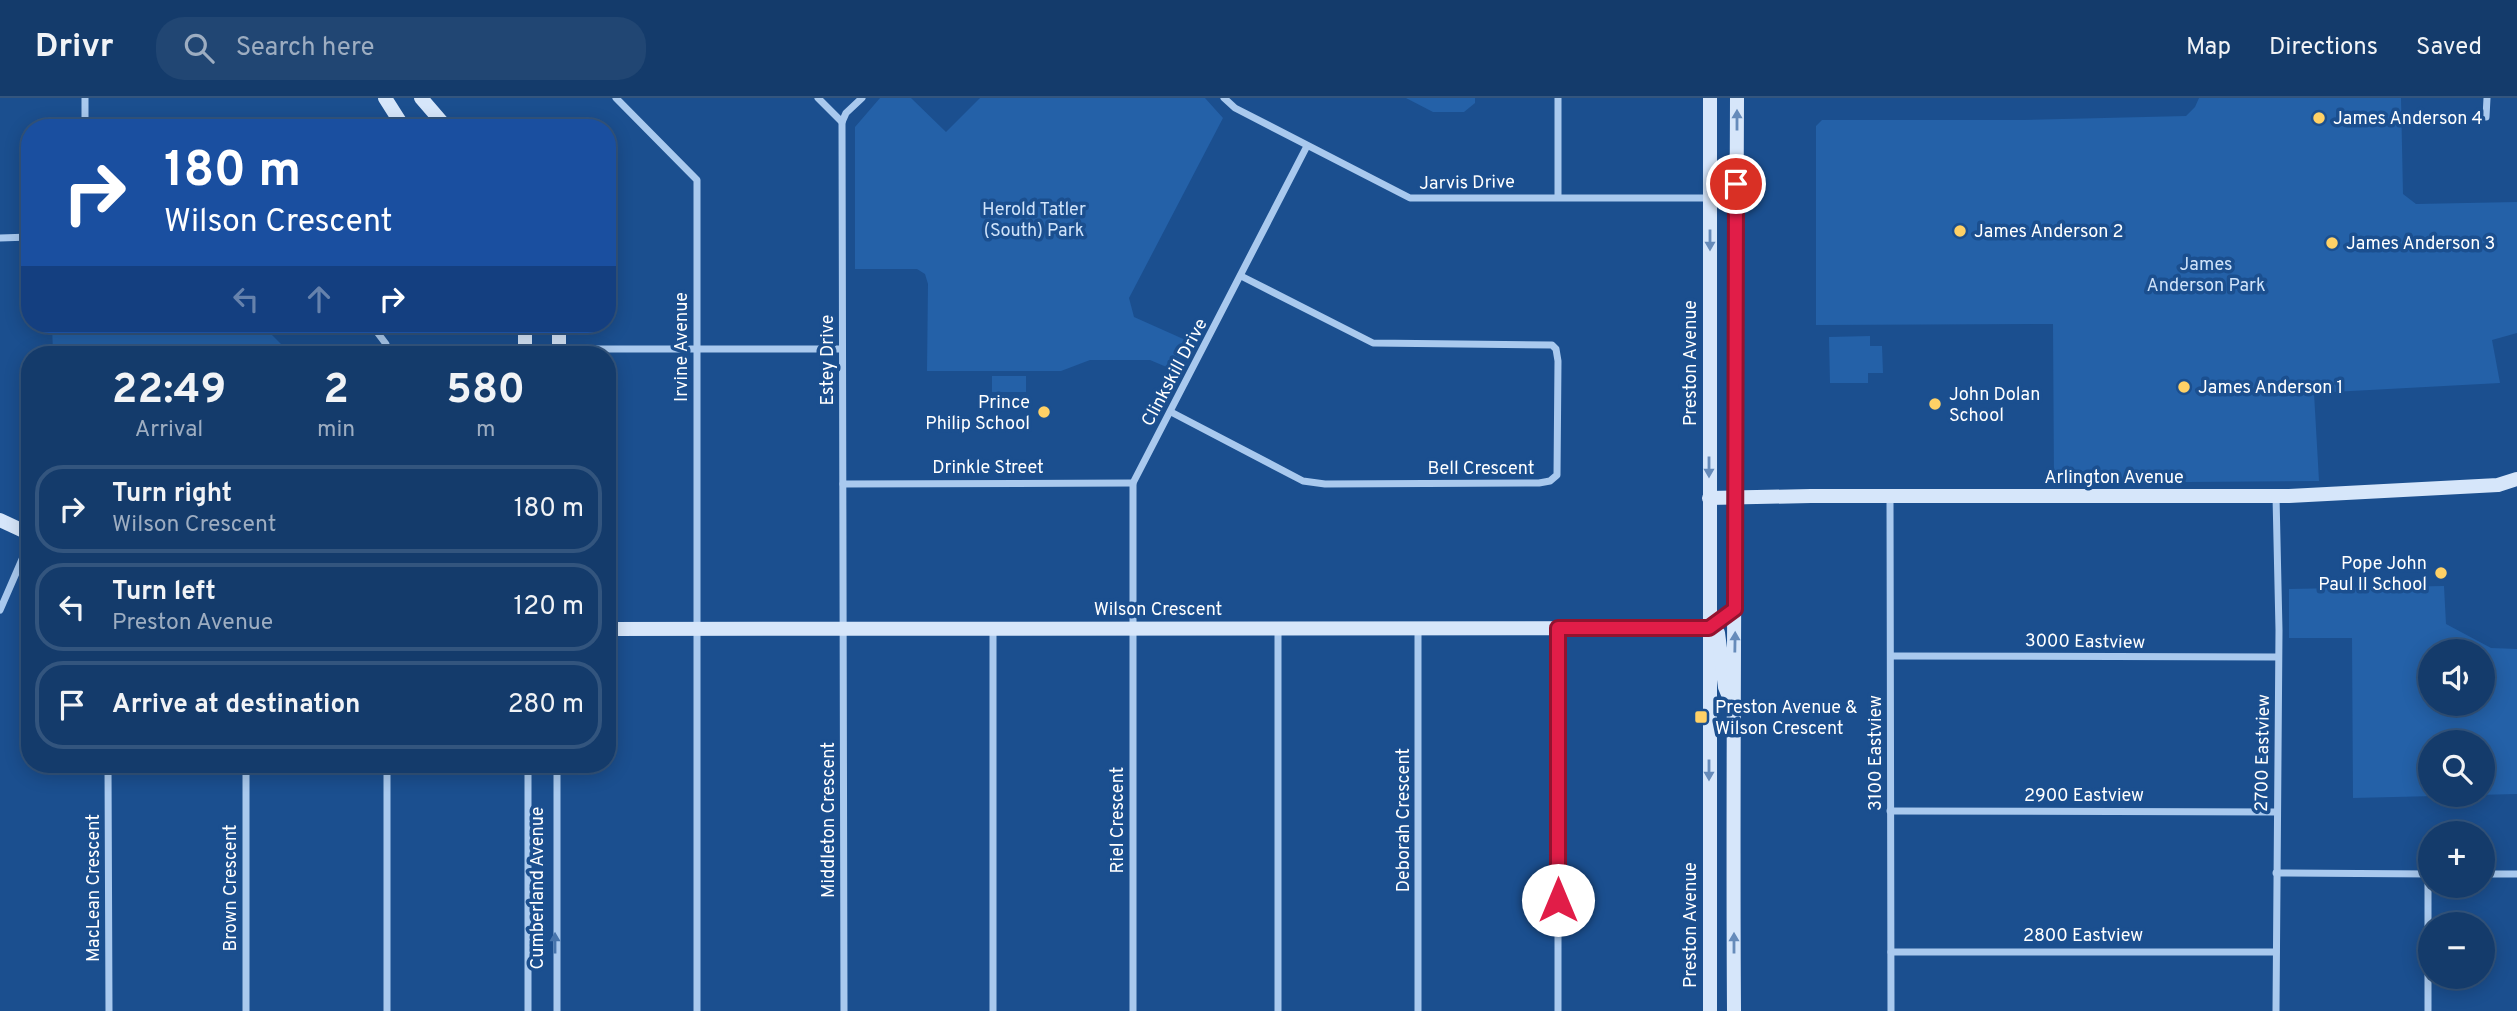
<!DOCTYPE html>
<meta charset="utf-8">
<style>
body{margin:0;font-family:Overpass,sans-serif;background:#214673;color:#f1f3f6;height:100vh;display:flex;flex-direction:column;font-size:26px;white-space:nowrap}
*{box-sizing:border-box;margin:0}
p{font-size:23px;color:#9dadc1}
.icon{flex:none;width:38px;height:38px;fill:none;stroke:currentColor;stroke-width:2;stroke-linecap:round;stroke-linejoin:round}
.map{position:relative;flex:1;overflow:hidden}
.side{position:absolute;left:21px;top:248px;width:595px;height:427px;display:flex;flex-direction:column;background:#143b6b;border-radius:28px;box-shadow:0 4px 18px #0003,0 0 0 2px #33557e}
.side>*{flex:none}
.top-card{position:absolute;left:21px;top:21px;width:595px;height:214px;border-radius:28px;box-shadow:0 4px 18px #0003,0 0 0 2px #33557e;background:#1a4fa0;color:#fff;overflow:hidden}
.controls{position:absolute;left:2418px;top:541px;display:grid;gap:14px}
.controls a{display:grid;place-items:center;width:77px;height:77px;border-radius:50%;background:#143b6b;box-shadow:0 4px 18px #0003,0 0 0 2px #33557e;font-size:35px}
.pin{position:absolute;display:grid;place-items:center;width:60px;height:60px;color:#fff;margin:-30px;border:4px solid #fff;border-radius:50%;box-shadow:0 2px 7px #0007}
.me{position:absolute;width:77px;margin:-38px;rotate:0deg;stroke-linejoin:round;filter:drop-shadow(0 0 5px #0008)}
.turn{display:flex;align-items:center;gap:24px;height:147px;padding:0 28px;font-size:32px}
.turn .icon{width:91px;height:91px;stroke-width:2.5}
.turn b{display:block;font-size:49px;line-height:60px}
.lanes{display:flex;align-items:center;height:66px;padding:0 28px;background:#0003;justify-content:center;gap:35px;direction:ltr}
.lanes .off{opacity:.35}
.eta{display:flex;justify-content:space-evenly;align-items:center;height:119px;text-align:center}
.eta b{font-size:42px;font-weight:700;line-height:49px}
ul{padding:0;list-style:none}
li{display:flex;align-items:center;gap:21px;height:88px;margin:0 14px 10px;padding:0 14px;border:4px solid #33557e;border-radius:28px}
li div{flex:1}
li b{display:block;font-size:26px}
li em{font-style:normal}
header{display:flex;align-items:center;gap:42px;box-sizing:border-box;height:98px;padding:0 35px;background:#143b6b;border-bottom:2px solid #33557e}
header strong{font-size:33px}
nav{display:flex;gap:38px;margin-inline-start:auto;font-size:24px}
.search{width:490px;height:63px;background:#214673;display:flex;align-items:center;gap:18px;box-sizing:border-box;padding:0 24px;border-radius:28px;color:#9dadc1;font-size:26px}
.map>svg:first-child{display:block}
.green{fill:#2461a8;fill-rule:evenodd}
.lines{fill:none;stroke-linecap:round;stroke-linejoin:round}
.street{stroke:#a9c9ee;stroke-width:7}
.secondary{stroke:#d6e6fa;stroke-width:14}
.oneway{fill:#668bba}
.oneway2{fill:#4674ac}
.route-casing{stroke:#92132f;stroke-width:18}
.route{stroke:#e11d48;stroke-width:12}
.poi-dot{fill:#ffd166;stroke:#1b4f8f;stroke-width:2.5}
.labels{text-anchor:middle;stroke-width:7;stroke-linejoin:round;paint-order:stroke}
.poi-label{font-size:18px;fill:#fff;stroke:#1b4f8f;text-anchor:start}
.street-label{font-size:18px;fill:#fff;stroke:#1b4f8f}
.park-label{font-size:18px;fill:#cfe3fa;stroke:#1b4f8f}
</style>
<header>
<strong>Drivr</strong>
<div class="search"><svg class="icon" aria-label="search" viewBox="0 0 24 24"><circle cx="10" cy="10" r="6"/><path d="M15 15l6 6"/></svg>Search here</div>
<nav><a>Map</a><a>Directions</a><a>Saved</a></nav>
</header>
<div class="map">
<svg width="2517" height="913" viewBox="0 0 2517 913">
<rect width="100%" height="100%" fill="#1b4f8f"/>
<g class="green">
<path d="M880,0H911L946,34L980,0H1205L1223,20L1129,200L1134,219L1190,244L1176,273L1150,262H1090L1061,273H927L928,186L925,176L917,171H855V29Z"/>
<path d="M1406,0H1475V5L1464,14H1433Z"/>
<path d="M2199,0H2401L2403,96L2416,106L2517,104V235L2492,242L2500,285L2314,295L2319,383L2054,385L2053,226L1816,227V28L1822,22H2024L2186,18L2195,9Z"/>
<path d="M52,226H261L292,257H53Z"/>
<path d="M1870,238V248H1882L1883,275H1868V285H1830L1829,239Z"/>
<rect x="992" y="278" width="34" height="16"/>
<path d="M2444,488L2446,526L2491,550L2517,551V696L2353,700L2352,540H2289V491ZM2431,553H2483V606H2431ZM2431,644H2483V696H2431Z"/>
</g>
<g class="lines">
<g class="street">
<path d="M85,0V30"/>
<path d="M616,0L697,82V913"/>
<path d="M818,0L842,24"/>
<path d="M1224,0L1235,10L1410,100H1736"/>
<path d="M1558,0V99"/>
<path d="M2486,19L2487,0"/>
<path d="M0,140L30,139"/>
<path d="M371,226L386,246V257"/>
<path d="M526,251H842"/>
<path d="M1171,314L1303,383L1325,386L1539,385L1550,383L1557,377L1558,263L1556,251L1552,247L1373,245L1241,178"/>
<path d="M843,386L1133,385"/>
<path d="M1890,398L1891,913"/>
<path d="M2276,398L2279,532L2276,913"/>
<path d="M0,512L30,443"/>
<path d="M1278,531V913"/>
<path d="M1891,558L2278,559"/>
<path d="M108,667L109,913"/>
<path d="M387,667V913"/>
<path d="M557,667V913"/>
<path d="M1890,713L2277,714"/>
<path d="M2276,775L2431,776"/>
<path d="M2428,776V913"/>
<path d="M2483,776H2517"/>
<path d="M1891,854H2276"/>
<path d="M246,913V667"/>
<path d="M528,913V667"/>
<path d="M844,913L842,24L846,15L862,0"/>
<path d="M993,913V531"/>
<path d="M1133,913V385L1307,48"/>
<path d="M1418,913V531"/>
<path d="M1558,913V530"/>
</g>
<g class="secondary">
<path d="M385,0L404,30"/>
<path d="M421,0L447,30"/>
<path d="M1710,0V913"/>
<path d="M559,226V257"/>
<path d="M525,257V226"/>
<path d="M1709,400L1811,398H2289L2498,387L2517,381"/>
<path d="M0,422L30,436"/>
<path d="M607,531L1709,530L1715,532L1718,535L1725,589L1732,606"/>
<path d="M1734,913C1732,609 1736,304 1737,0"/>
</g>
</g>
<defs><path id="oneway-solid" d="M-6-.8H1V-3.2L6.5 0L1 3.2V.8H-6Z" transform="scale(1.75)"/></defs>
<g class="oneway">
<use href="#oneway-solid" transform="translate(1737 22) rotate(-90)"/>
<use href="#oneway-solid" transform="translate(1710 142) rotate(90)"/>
<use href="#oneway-solid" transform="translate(1709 369) rotate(90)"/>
<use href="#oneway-solid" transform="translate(1735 544) rotate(-89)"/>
<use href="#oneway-solid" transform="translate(1709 672) rotate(90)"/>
<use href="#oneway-solid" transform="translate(1734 845) rotate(-90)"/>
</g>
<use class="oneway2" href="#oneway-solid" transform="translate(555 845) rotate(-90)"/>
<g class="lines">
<g class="route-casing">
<path id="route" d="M1558,802V530H1709L1735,511L1736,86"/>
</g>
<use href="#route" class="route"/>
</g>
<g class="poi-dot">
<circle cx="2319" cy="20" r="7"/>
<circle cx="1960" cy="133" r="7"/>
<circle cx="2332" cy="145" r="7"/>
<circle cx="2184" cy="289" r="7"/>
<circle cx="1935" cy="306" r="7"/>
<circle cx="1044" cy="314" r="7"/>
<circle cx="2441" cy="475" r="7"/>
<rect x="1694" y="612" width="14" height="14" rx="3.5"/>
</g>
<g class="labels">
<g class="poi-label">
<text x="2333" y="26">James Anderson 4</text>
<text x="1974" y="139">James Anderson 2</text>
<text x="2346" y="151">James Anderson 3</text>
<text x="2198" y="295">James Anderson 1</text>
<text x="1949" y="302">John Dolan<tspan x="1949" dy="21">School</tspan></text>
<text x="1030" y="310" text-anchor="end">Prince<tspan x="1030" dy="21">Philip School</tspan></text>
<text x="2427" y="471" text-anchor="end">Pope John<tspan x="2427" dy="21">Paul II School</tspan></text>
<text x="1715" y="615">Preston Avenue &amp;<tspan x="1715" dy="21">Wilson Crescent</tspan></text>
</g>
<g class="street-label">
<text transform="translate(1467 84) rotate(-1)" y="6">Jarvis Drive</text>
<text transform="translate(681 249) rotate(-90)" y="6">Irvine Avenue</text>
<text transform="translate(827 262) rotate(-90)" y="6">Estey Drive</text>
<text transform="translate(1690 265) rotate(-90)" y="6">Preston Avenue</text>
<text transform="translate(1174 274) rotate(-62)" y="6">Clinkskill Drive</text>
<text x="988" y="375">Drinkle Street</text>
<text x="1481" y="376">Bell Crescent</text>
<text x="2114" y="385">Arlington Avenue</text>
<text x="1158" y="517">Wilson Crescent</text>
<text transform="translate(2085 543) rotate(1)" y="6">3000 Eastview</text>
<text transform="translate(1875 655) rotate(-90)" y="6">3100 Eastview</text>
<text transform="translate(2262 655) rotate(-89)" y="6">2700 Eastview</text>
<text x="2084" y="703">2900 Eastview</text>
<text transform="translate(828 722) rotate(-90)" y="6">Middleton Crescent</text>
<text transform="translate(1117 722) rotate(-90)" y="6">Riel Crescent</text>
<text transform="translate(1403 722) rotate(-90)" y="6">Deborah Crescent</text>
<text transform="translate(93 790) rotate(-90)" y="6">MacLean Crescent</text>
<text transform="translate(230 790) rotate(-90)" y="6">Brown Crescent</text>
<text transform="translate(537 790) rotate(-90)" y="6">Cumberland Avenue</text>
<text transform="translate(1690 827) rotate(-90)" y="6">Preston Avenue</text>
<text x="2083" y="843">2800 Eastview</text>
</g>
<g class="park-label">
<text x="1034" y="117">Herold Tatler<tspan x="1034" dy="21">(South) Park</tspan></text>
<text x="2206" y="172">James<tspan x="2206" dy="21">Anderson Park</tspan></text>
</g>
</g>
</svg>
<div class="controls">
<a><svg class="icon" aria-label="sound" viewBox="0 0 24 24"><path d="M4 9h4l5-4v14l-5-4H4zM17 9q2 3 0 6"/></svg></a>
<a><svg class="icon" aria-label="search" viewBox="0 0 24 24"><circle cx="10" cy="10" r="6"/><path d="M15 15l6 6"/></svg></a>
<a>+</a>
<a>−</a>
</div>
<div class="pin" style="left:1736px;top:86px;background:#d93025"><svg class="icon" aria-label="arrive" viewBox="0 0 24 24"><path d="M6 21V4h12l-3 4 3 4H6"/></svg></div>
<svg class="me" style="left:1558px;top:802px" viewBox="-20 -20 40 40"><circle r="19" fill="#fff"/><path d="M0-13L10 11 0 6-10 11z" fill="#e11d48"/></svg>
<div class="top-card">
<div class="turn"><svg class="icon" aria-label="right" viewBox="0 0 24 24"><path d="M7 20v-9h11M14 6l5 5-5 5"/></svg><div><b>180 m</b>Wilson Crescent</div></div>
<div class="lanes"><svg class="icon off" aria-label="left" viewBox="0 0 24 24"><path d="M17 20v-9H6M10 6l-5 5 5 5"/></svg><svg class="icon off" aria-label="ahead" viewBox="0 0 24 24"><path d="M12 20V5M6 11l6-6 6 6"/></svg><svg class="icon" aria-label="right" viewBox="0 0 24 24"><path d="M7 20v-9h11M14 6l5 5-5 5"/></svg></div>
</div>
<section class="side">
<div class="eta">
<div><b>22:49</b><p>Arrival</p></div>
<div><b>2</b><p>min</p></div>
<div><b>580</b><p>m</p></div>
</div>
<ul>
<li><svg class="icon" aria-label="right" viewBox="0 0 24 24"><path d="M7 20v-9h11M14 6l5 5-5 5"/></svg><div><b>Turn right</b><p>Wilson Crescent</p></div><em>180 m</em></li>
<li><svg class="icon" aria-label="left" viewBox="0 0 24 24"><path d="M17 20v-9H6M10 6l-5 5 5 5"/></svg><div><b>Turn left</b><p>Preston Avenue</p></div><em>120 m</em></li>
<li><svg class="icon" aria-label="arrive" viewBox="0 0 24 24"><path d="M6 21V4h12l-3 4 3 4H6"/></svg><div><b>Arrive at destination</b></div><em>280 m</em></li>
</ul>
</section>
</div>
